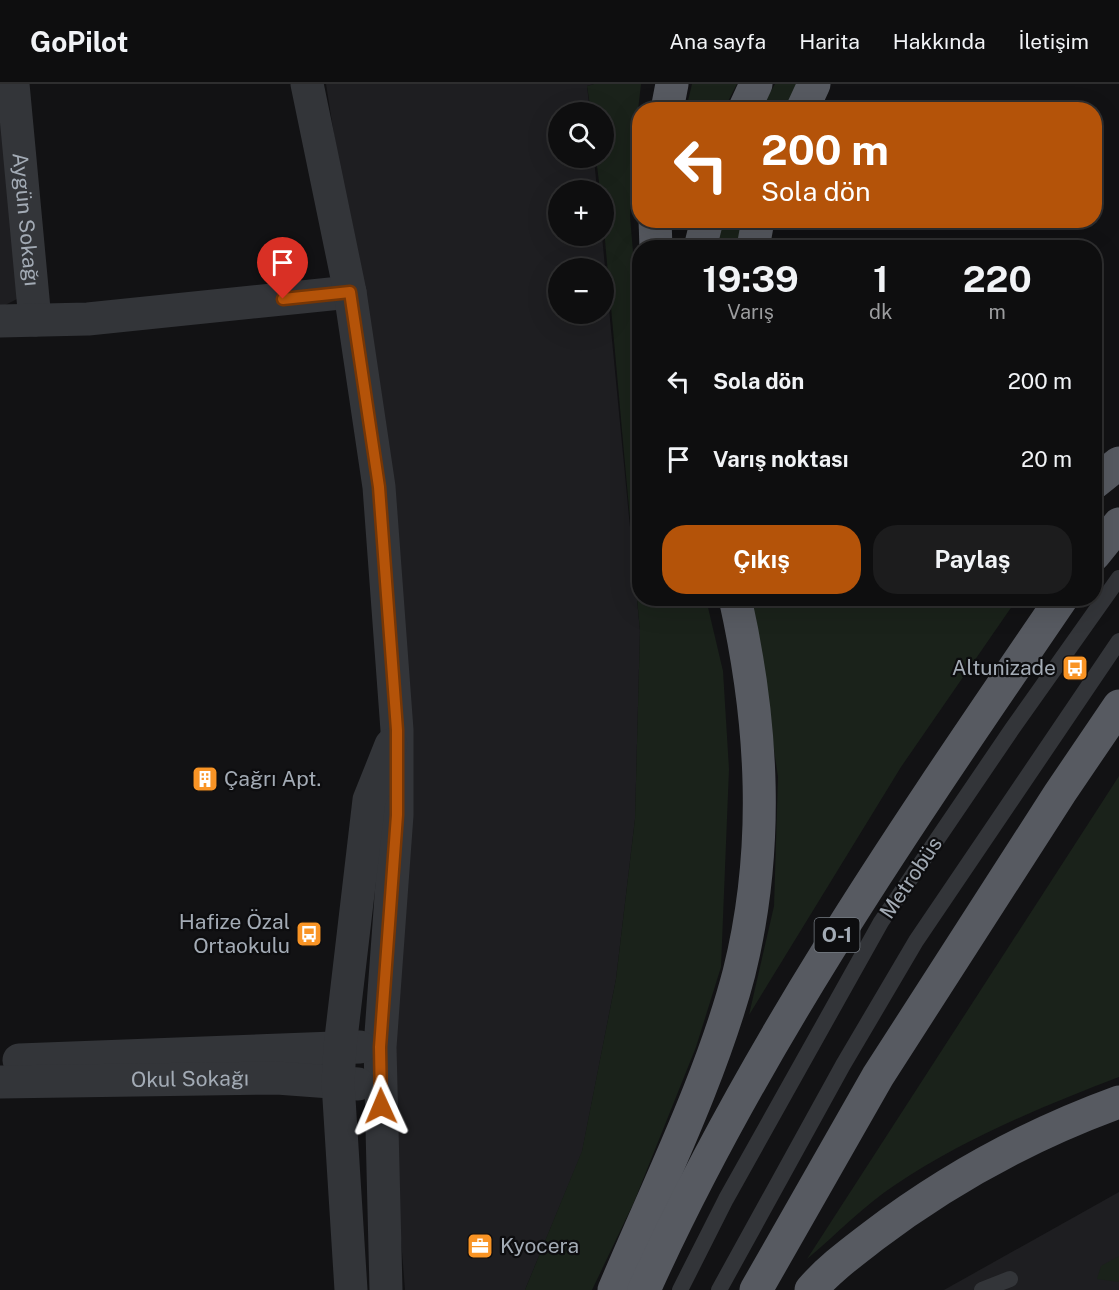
<!DOCTYPE html>
<html lang="tr">
<meta charset="utf-8">
<style>
body{margin:0;font-family:"Public Sans",sans-serif;background:#1c1c1d;color:#f1f3f6;height:100vh;display:flex;flex-direction:column;font-size:22px;white-space:nowrap}
*{box-sizing:border-box;margin:0}
p{font-size:20px;color:#9b9c9e}
.icon{flex:none;width:33px;height:33px;fill:none;stroke:currentColor;stroke-width:2;stroke-linecap:round;stroke-linejoin:round}
.map{position:relative;flex:1;overflow:hidden}
.panel{position:absolute;left:632px;top:156px;width:470px;height:366px;display:flex;flex-direction:column;background:#0e0e0f;border-radius:24px;box-shadow:0 6px 24px #0002,0 0 0 2px #2e2e2f}
.panel>*{flex:none}
.hud{position:absolute;left:632px;top:18px;width:470px;height:126px;border-radius:24px;box-shadow:0 6px 24px #0002,0 0 0 2px #2e2e2f;background:#b45309;color:#fff;overflow:hidden}
.fabs{position:absolute;left:548px;top:18px;display:grid;gap:12px}
.fabs a{display:grid;place-items:center;width:66px;height:66px;border-radius:50%;background:#0e0e0f;box-shadow:0 6px 24px #0002,0 0 0 2px #2e2e2f;font-size:30px}
.pin{position:absolute;display:grid;place-items:center;width:51px;height:51px;color:#fff;margin:-62px -26px;border-radius:50% 50% 50% 0;rotate:-45deg;box-shadow:0 0 6px #0007}
.pin .icon{rotate:45deg}
.me{position:absolute;width:66px;margin:-33px;rotate:359deg;stroke-linejoin:round;filter:drop-shadow(0 0 4px #0008)}
.turn{display:flex;align-items:center;gap:21px;height:126px;padding:0 30px;font-size:27px}
.turn .icon{width:78px;height:78px;stroke-width:2.5}
.turn b{display:block;font-size:42px;line-height:51px}
.eta{display:flex;justify-content:space-evenly;align-items:center;height:102px;text-align:center}
.eta b{font-size:36px;font-weight:700;line-height:42px}
.action{display:flex;gap:12px;margin-top:auto;padding:12px 30px}
.action a{flex:1;height:69px;border-radius:24px;background:#b45309;color:#fff;font-size:24px;font-weight:700;line-height:69px;text-align:center}
.action a+a{background:#1c1c1d;color:#f1f3f6}
ul{padding:0;list-style:none}
li{display:flex;align-items:center;gap:18px;height:78px;padding:0 30px}
li div{flex:1}
li b{display:block;font-size:22px}
li em{font-style:normal}
header{display:flex;align-items:center;gap:36px;box-sizing:border-box;height:84px;padding:0 30px;background:#0e0e0f;border-bottom:2px solid #2e2e2f}
header strong{font-size:28px}
nav{display:flex;gap:33px;margin-inline-start:auto;font-size:21px}
.map>svg:first-child{display:block}
.built{fill:#1e1e21;fill-rule:evenodd}
.green{fill:#1a221a}
.lines{fill:none;stroke-linecap:round;stroke-linejoin:round}
.service{stroke:#333539;stroke-width:16}
.minor{stroke:#333539;stroke-width:33}
.tertiary{stroke:#333539;stroke-width:33}
.trunk{stroke:#575a61;stroke-width:33}
.route-casing{stroke:#753606;stroke-width:15}
.route{stroke:#b45309;stroke-width:10}
.labels{text-anchor:middle;stroke-width:4.5;stroke-linejoin:round;paint-order:stroke}
.shield{fill:#0d0d0f;stroke:#767c83;stroke-width:1.5}
.shield-label{font-size:20px;font-weight:bold;fill:#a3abb5}
.street-label{font-size:21px;fill:#a3abb5;stroke:#0d0d0f}
.poi-label{font-size:21px;fill:#a3abb5;stroke:#0d0d0f;text-anchor:end}
</style>
<header>
<strong>GoPilot</strong>
<nav><a>Ana sayfa</a><a>Harita</a><a>Hakkında</a><a>İletişim</a></nav>
</header>
<div class="map">
<svg width="1119" height="1206" viewBox="0 0 1119 1206">
<rect width="100%" height="100%" fill="#121214"/>
<g class="built">
<path d="M0,0L19,214L3,222H0Z"/>
<path d="M326,0H594L587,2L590,28H558V74H594L597,106H558V152H602L640,547L635,735L616,895L582,1068L525,1206H405L373,796L393,425ZM558,184H603V230H558Z"/>
<path d="M1119,1108V1206H944Z"/>
</g>
<g class="green">
<path d="M594,0H641L633,71L630,132L639,240V514L706,515L723,587L729,685L721,883L696,963L634,1118L592,1206H525L582,1067L616,895L635,735L640,547L603,134V106H600L596,74H603V28H591L587,2Z"/>
<path d="M692,0H737L724,25H686Z"/>
<path d="M775,0H800L787,25L760,26Z"/>
<path d="M720,137H744L739,163L714,164Z"/>
<path d="M752,515H1017L901,683L749,931L774,822L778,693Z"/>
<path d="M1119,692V993C1041,1023 965,1054 895,1101C864,1121 836,1151 807,1175Z"/>
<path d="M1119,1172V1198L1097,1195L1101,1182Z"/>
</g>
<g class="lines">
<g class="service">
<path d="M680,1206L726,1115L881,838L1012,645L1119,494"/>
<path d="M719,1206L843,981L916,857L1119,557"/>
<path d="M982,1206L1010,1195"/>
</g>
<g class="minor">
<path id="s1" d="M13,0L35,236"/>
<path d="M0,237L88,235L350,208"/>
</g>
<g class="tertiary">
<path d="M307,0L350,208L379,403L397,646V731L380,963L386,1206"/>
<path d="M19,976L360,963"/>
<path id="s2" d="M0,998L277,994L358,1000"/>
<path d="M351,1206L338,999L340,963L369,716L391,661"/>
</g>
<g class="trunk">
<path d="M667,26L672,0"/>
<path d="M744,26L756,0"/>
<path d="M802,26L814,0"/>
<path d="M655,136L656,164"/>
<path d="M700,164L707,136"/>
<path d="M753,164L758,136"/>
<path d="M1094,399L1119,379"/>
<path d="M1094,471L1119,440"/>
<path d="M614,1206C656,1106 712,993 739,889C770,764 763,639 735,514"/>
<path d="M644,1206C755,960 910,737 1062,514"/>
<path d="M756,1206L878,992L1060,709L1119,622"/>
<path d="M811,1206C829,1185 851,1169 873,1152C948,1095 1031,1050 1119,1018"/>
</g>
</g>
<g class="lines">
<g class="route-casing">
<path id="route" d="M283,215L350,208L379,403L397,646V731L380,963L381,1022"/>
</g>
<use href="#route" class="route"/>
</g>
<defs>
<g id="bus-square" transform="scale(1.35)"><rect x="-9" y="-9" width="18" height="18" rx="4" fill="#f99425" stroke="#0d0d0f"/><path d="M-5-6H5V4H4V6H2V4H-2V6H-4V4H-5ZM-3.5-4V0h7V-4ZM-3.5 1.2v1.5H-2V1.2ZM2 1.2v1.5H3.5V1.2Z" fill="#fff"/></g>
<g id="building-square" transform="scale(1.35)"><rect x="-9" y="-9" width="18" height="18" rx="4" fill="#f99425" stroke="#0d0d0f"/><path d="M-4-6H4V6H1V3H-1V6H-4ZM-2.5-4.3h1.7v1.8h-1.7ZM.8-4.3h1.7v1.8H.8ZM-2.5-1h1.7V.8h-1.7ZM.8-1h1.7V.8H.8Z" fill="#fff"/></g>
<g id="office-square" transform="scale(1.35)"><rect x="-9" y="-9" width="18" height="18" rx="4" fill="#f99425" stroke="#0d0d0f"/><path d="M-6-3h4V-5.5h4V-3h4V5H-6ZM-1-4.5V-3h2v-1.5ZM-6 0V1H6V0Z" fill="#fff"/></g>
</defs>
<g fill-rule="evenodd">
<use href="#bus-square" x="1075" y="584"/>
<use href="#building-square" x="205" y="695"/>
<use href="#bus-square" x="309" y="850"/>
<use href="#office-square" x="480" y="1162"/>
</g>
<g class="labels">
<rect class="shield" x="814.5" y="834" width="45" height="34" rx="4.5"/>
<g class="shield-label">
<text x="837" y="858">O-1</text>
</g>
<g class="street-label">
<text dy="7" stroke="none"><textPath href="#s1" startOffset="136">Aygün Sokağı</textPath></text>
<text transform="translate(911 794) rotate(-56)" y="7">Metrobüs</text>
<text dy="7" stroke="none"><textPath href="#s2" startOffset="190">Okul Sokağı</textPath></text>
</g>
<g class="poi-label">
<text x="1056" y="591">Altunizade</text>
<text x="224" y="702" text-anchor="start">Çağrı Apt.</text>
<text x="290" y="845">Hafize Özal<tspan x="290" dy="24">Ortaokulu</tspan></text>
<text x="500" y="1169" text-anchor="start">Kyocera</text>
</g>
</g>
</svg>
<div class="fabs">
<a><svg class="icon" aria-label="search" viewBox="0 0 24 24"><circle cx="10" cy="10" r="6"/><path d="M15 15l6 6"/></svg></a>
<a>+</a>
<a>−</a>
</div>
<div class="pin" style="left:283px;top:215px;background:#d93025"><svg class="icon" aria-label="arrive" viewBox="0 0 24 24"><path d="M6 21V4h12l-3 4 3 4H6"/></svg></div>
<svg class="me" style="left:381px;top:1022px" viewBox="-20 -20 40 40"><path d="M0-17L14 15 0 8-14 15z" fill="#b45309" stroke="#fff" stroke-width="4"/></svg>
<div class="hud">
<div class="turn"><svg class="icon" aria-label="left" viewBox="0 0 24 24"><path d="M17 20v-9H6M10 6l-5 5 5 5"/></svg><div><b>200 m</b>Sola dön</div></div>
</div>
<section class="panel">
<div class="eta">
<div><b>19:39</b><p>Varış</p></div>
<div><b>1</b><p>dk</p></div>
<div><b>220</b><p>m</p></div>
</div>
<ul>
<li><svg class="icon" aria-label="left" viewBox="0 0 24 24"><path d="M17 20v-9H6M10 6l-5 5 5 5"/></svg><div><b>Sola dön</b></div><em>200 m</em></li>
<li><svg class="icon" aria-label="arrive" viewBox="0 0 24 24"><path d="M6 21V4h12l-3 4 3 4H6"/></svg><div><b>Varış noktası</b></div><em>20 m</em></li>
</ul>
<div class="action"><a>Çıkış</a><a>Paylaş</a></div>
</section>
</div>
